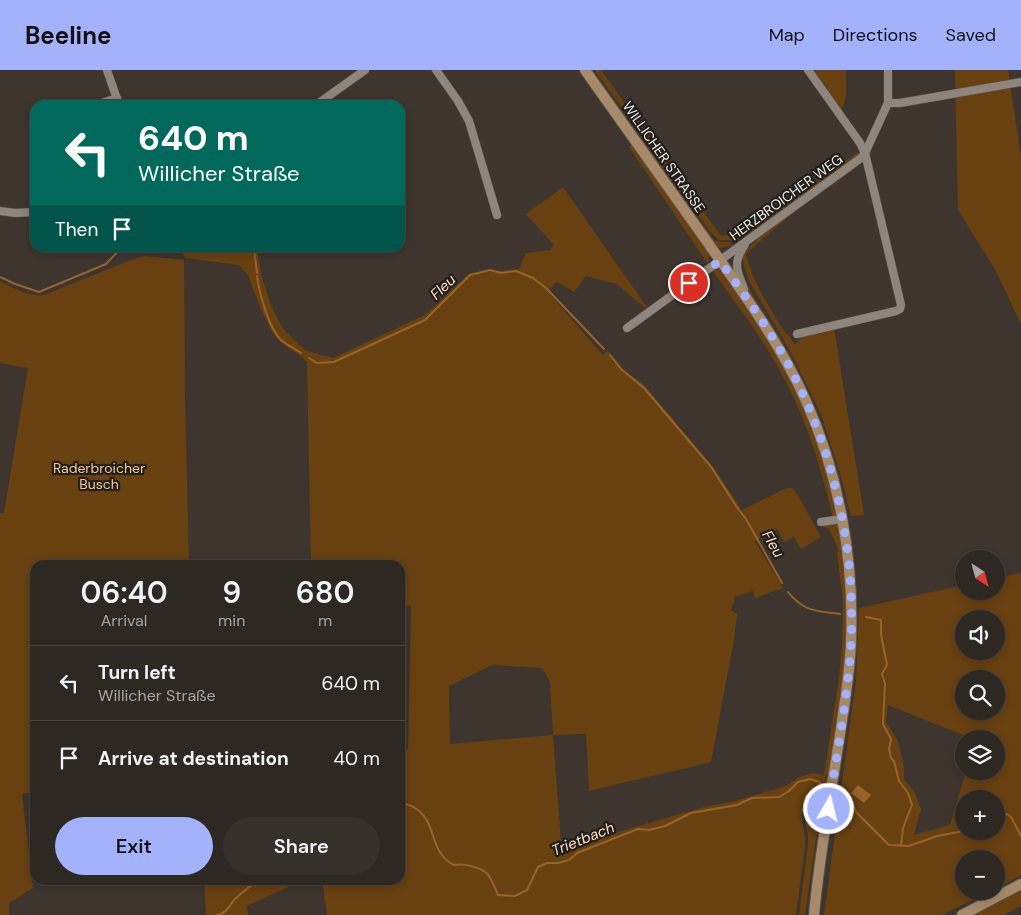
<!DOCTYPE html>
<meta charset="utf-8">
<style>
body{margin:0;font-family:"DM Sans",sans-serif;background:#36302a;color:#f1f3f6;height:100vh;display:flex;flex-direction:column;font-size:19px;white-space:nowrap}
*{box-sizing:border-box;margin:0}
p{font-size:16px;color:#a7a6a5}
.icon{flex:none;width:28px;height:28px;fill:none;stroke:currentColor;stroke-width:2;stroke-linecap:round;stroke-linejoin:round}
.map{position:relative;flex:1;overflow:hidden}
.side{position:absolute;left:30px;top:490px;width:375px;height:325px;display:flex;flex-direction:column;background:#2e2822;border-radius:15px;box-shadow:0 2px 12px #0003,0 0 0 1px #494440}
.side>*{flex:none}
.top-card{position:absolute;left:30px;top:30px;width:375px;height:152px;border-radius:15px;box-shadow:0 2px 12px #0003,0 0 0 1px #494440;background:#00695c;color:#fff;overflow:hidden}
.needle{width:32px;rotate:144deg}
.controls{position:absolute;left:955px;top:480px;display:grid;gap:10px}
.controls a{display:grid;place-items:center;width:50px;height:50px;border-radius:50%;background:#2e2822;box-shadow:0 2px 12px #0003,0 0 0 1px #494440;font-size:25px}
.pin{position:absolute;display:grid;place-items:center;width:42px;height:42px;color:#fff;margin:-21px;border:2px solid #fff;border-radius:50%;box-shadow:0 1px 5px #0007}
.me{position:absolute;width:55px;margin:-28px;rotate:8deg;stroke-linejoin:round;filter:drop-shadow(0 0 4px #0008)}
.turn{display:flex;align-items:center;gap:18px;height:105px;padding:0 25px;font-size:22px}
.turn .icon{width:65px;height:65px;stroke-width:2.5}
.turn b{display:block;font-size:35px;line-height:42px}
.then{display:flex;align-items:center;height:48px;padding:0 25px;background:#0003;gap:10px;font-size:19px}
.eta{display:flex;justify-content:space-evenly;align-items:center;height:85px;text-align:center}
.eta b{font-size:30px;font-weight:600;line-height:35px}
.primary-button{display:flex;gap:10px;margin-top:auto;padding:10px 25px}
.primary-button a{flex:1;height:58px;border-radius:30px;background:#a4b2fc;color:#111;font-size:20px;font-weight:600;line-height:58px;text-align:center}
.primary-button a+a{background:#36302a;color:#f1f3f6}
ul{padding:0;list-style:none}
li{display:flex;align-items:center;gap:15px;height:75px;padding:0 25px;border-top:1px solid #494440}
li div{flex:1}
li b{display:block;font-size:19px}
li em{font-style:normal}
header{display:flex;align-items:center;gap:30px;box-sizing:border-box;height:70px;padding:0 25px;background:#a4b2fc;color:#111}
header strong{font-size:24px}
nav{display:flex;gap:28px;margin-inline-start:auto;font-size:18px}
.map>svg:first-child{display:block}
.green{fill:#694111;fill-rule:evenodd}
.water{fill:#986328}
.lines{fill:none;stroke-linecap:round;stroke-linejoin:round}
.stream{stroke:#986328;stroke-width:2}
.street-casing{stroke:#59534c;stroke-width:9}
.secondary-casing{stroke:#59534c;stroke-width:12}
.street{stroke:#8e857c;stroke-width:8}
.secondary{stroke:#a78a6a;stroke-width:10}
.route{stroke:#a4b2fc;stroke-width:9;stroke-dasharray:0 16.2}
.labels{text-anchor:middle;stroke-width:4.5;stroke-linejoin:round;paint-order:stroke}
.street-label{font-size:14px;fill:#f0ebe6;stroke:#211e1a}
.park-label{font-size:14px;fill:#f5c89b;stroke:#211e1a}
.water-label{font-size:15px;font-style:italic;fill:#fddec0;stroke:#211e1a}
</style>
<header>
<strong>Beeline</strong>
<nav><a>Map</a><a>Directions</a><a>Saved</a></nav>
</header>
<div class="map">
<svg width="1021" height="845" viewBox="0 0 1021 845">
<rect width="100%" height="100%" fill="#3d352e"/>
<g class="green">
<path d="M595,0H601L721,166L740,164L765,150L858,82L860,84L756,160L735,172L733,170H719L710,161Z"/>
<path d="M810,0H846V26L841,43Z"/>
<path d="M955,0H1008L1021,87V254L996,201L958,140Z"/>
<path d="M642,69L714,170L720,172H729L732,175L723,178L717,177L640,70Z"/>
<path d="M633,74L709,185L708,194L629,77Z"/>
<path d="M854,97H857L795,142L768,164L746,184C754,215 769,237 786,264H788L795,275C804,262 820,261 834,257L864,445L851,446L840,403L821,344L788,277L749,211L741,185L764,163Z"/>
<path d="M563,117L651,243L617,214L586,206L574,222L557,212L547,221L603,285L608,281L626,302L644,315L713,397L740,437L738,442L787,418H792L799,427L821,467L801,479L794,467L784,472L777,459L755,471L783,518L755,528L753,521L734,527L735,533L733,534L731,540L737,544L734,570L711,692L589,721L586,664L553,665L562,786L611,764L704,737L735,731L786,716L800,707L813,703L824,705L839,608L842,577L843,531L837,484L838,478L829,459L823,457L824,454L837,453L840,455C843,481 847,508 847,535C849,587 839,640 832,691L829,704L825,705L828,711L824,733L807,737L801,744L805,767V776L796,845H327L322,810H400V680L408,679L411,536L400,537V495H311L307,293C300,283 288,279 280,271C267,260 254,221 248,205L239,195L185,188L180,178H257L261,204L271,236L283,259L306,281L333,288L425,245L470,203L519,199L526,183L550,180L554,175L526,144ZM492,595L542,598L550,612L553,665L450,674L449,616Z"/>
<path d="M145,186L184,190L185,329L189,495H35V721L22,724L33,818L9,833V845H0V443H4L28,298L0,293V211C13,218 29,227 44,225L131,190Z"/>
<path d="M740,189C742,194 741,199 743,204C753,231 773,254 787,280C815,331 836,386 847,444L845,443L786,281L751,226L740,203Z"/>
<path d="M714,199L720,200L723,205C744,235 767,265 784,298C809,344 827,394 837,445L833,448C822,403 810,360 789,318C769,276 739,238 712,200Z"/>
<path d="M1021,503V805L996,819V789H964V821H991L942,845H824L856,610L859,538L964,515V521H996V508ZM964,549H996V581H964ZM964,609H996V641H964ZM888,635L973,669H996V701H966L950,755L914,765L921,739L915,723L904,709V698L898,671L886,652ZM964,729H996V761H964Z"/>
<path d="M813,739L819,740L822,744L823,749L816,768L805,845H799L808,774V764L805,752L807,743Z"/>
<path d="M204,810H302L247,836L248,845H206Z"/>
<path d="M1021,820V836L1004,845H973Z"/>
</g>
<path class="water" d="M858,715L871,725L864,733L851,723Z"/>
<g class="lines">
<g class="stream">
<path d="M254,178L257,203"/>
<path d="M257,206C259,222 269,259 281,270C287,275 295,279 301,283"/>
<path d="M0,207L15,214L39,222L106,194L121,178"/>
<path d="M610,285L621,299L644,318L712,398L736,436L746,449L782,513"/>
<path d="M309,288L317,293L334,292L425,250L470,205L490,200L501,203L516,201L533,208L546,218L604,279"/>
<path d="M788,522C804,542 817,541 840,544"/>
<path d="M866,547L881,550V565L887,595L882,604L885,613L883,654L891,669L889,679L891,688L894,691L899,711L908,723L912,735L903,758L901,776"/>
<path d="M843,722L850,729L856,742L889,775L909,776L937,766L964,761"/>
<path d="M400,732C405,734 411,735 415,738C438,752 428,782 454,795C460,794 464,794 470,796C490,800 490,807 498,825L515,826L527,820L538,797L547,793H558L569,790L577,783L638,759L649,760L665,756L691,743L737,735L752,728L779,727L789,721L798,712L810,709L819,712L826,718"/>
<path d="M996,745L1005,743L1011,747L1021,766"/>
<path d="M217,845C227,843 229,836 235,829C242,822 251,816 258,810"/>
</g>
<g class="street-casing">
<g id="street">
<path d="M107,0L119,35"/>
<path d="M436,0L458,31L469,51L497,145"/>
<path d="M888,33H900L1021,12"/>
<path d="M96,35L117,28"/>
<path d="M316,35L365,0"/>
<path d="M34,43H35"/>
<path d="M0,141L15,143L35,142"/>
<path d="M744,219C736,199 733,193 745,174"/>
<path d="M627,258L861,88L865,83L888,33V0"/>
<path d="M797,264L896,241L900,239L901,235L865,83L860,73L808,0"/>
<path d="M821,452L842,449"/>
</g>
</g>
<g class="secondary-casing">
<g id="secondary">
<path d="M585,0C624,55 664,111 703,166C740,219 780,272 806,331C839,405 854,488 851,570C850,604 844,637 839,671C830,729 819,787 814,845"/>
<path d="M962,845L1021,814"/>
</g>
</g>
<use href="#street" class="street"/>
<use href="#secondary" class="secondary"/>
</g>
<g class="lines">
<path class="route" d="M689,213L720,191C744,224 768,257 787,292C833,377 856,477 851,574C848,629 836,684 829,739"/>
</g>
<g class="labels">
<g class="street-label">
<text transform="translate(664 87) rotate(55)" y="5">WILLICHER STRASSE</text>
<text transform="translate(786 127) rotate(-36)" y="5">HERZBROICHER WEG</text>
</g>
<g class="park-label">
<text x="99" y="403">Raderbroicher<tspan x="99" dy="16">Busch</tspan></text>
</g>
<g class="water-label">
<text transform="translate(443 217) rotate(-44)" y="5">Fleu</text>
<text transform="translate(773 474) rotate(60)" y="5">Fleu</text>
<text transform="translate(583 769) rotate(-22)" y="5">Trietbach</text>
</g>
</g>
</svg>
<div class="controls">
<a><svg class="needle" viewBox="-14 -14 28 28"><path d="M0-13l5 13h-10z" fill="#e53935"/><path d="M0 13l5-13h-10z" fill="#a7a6a5"/></svg></a>
<a><svg class="icon" aria-label="sound" viewBox="0 0 24 24"><path d="M4 9h4l5-4v14l-5-4H4zM17 9q2 3 0 6"/></svg></a>
<a><svg class="icon" aria-label="search" viewBox="0 0 24 24"><circle cx="10" cy="10" r="6"/><path d="M15 15l6 6"/></svg></a>
<a><svg class="icon" aria-label="layers" viewBox="0 0 24 24"><path d="M12 4l9 5-9 5-9-5zM3 14l9 5 9-5"/></svg></a>
<a>+</a>
<a>−</a>
</div>
<div class="pin" style="left:689px;top:213px;background:#d93025"><svg class="icon" aria-label="arrive" viewBox="0 0 24 24"><path d="M6 21V4h12l-3 4 3 4H6"/></svg></div>
<svg class="me" style="left:829px;top:739px" viewBox="-20 -20 40 40"><circle r="17" fill="#a4b2fc" stroke="#fff" stroke-width="3"/><path d="M0-11L8 9 0 5-8 9z" fill="#fff"/></svg>
<div class="top-card">
<div class="turn"><svg class="icon" aria-label="left" viewBox="0 0 24 24"><path d="M17 20v-9H6M10 6l-5 5 5 5"/></svg><div><b>640 m</b>Willicher Straße</div></div>
<div class="then">Then<svg class="icon" aria-label="arrive" viewBox="0 0 24 24"><path d="M6 21V4h12l-3 4 3 4H6"/></svg></div>
</div>
<section class="side">
<div class="eta">
<div><b>06:40</b><p>Arrival</p></div>
<div><b>9</b><p>min</p></div>
<div><b>680</b><p>m</p></div>
</div>
<ul>
<li><svg class="icon" aria-label="left" viewBox="0 0 24 24"><path d="M17 20v-9H6M10 6l-5 5 5 5"/></svg><div><b>Turn left</b><p>Willicher Straße</p></div><em>640 m</em></li>
<li><svg class="icon" aria-label="arrive" viewBox="0 0 24 24"><path d="M6 21V4h12l-3 4 3 4H6"/></svg><div><b>Arrive at destination</b></div><em>40 m</em></li>
</ul>
<div class="primary-button"><a>Exit</a><a>Share</a></div>
</section>
</div>
